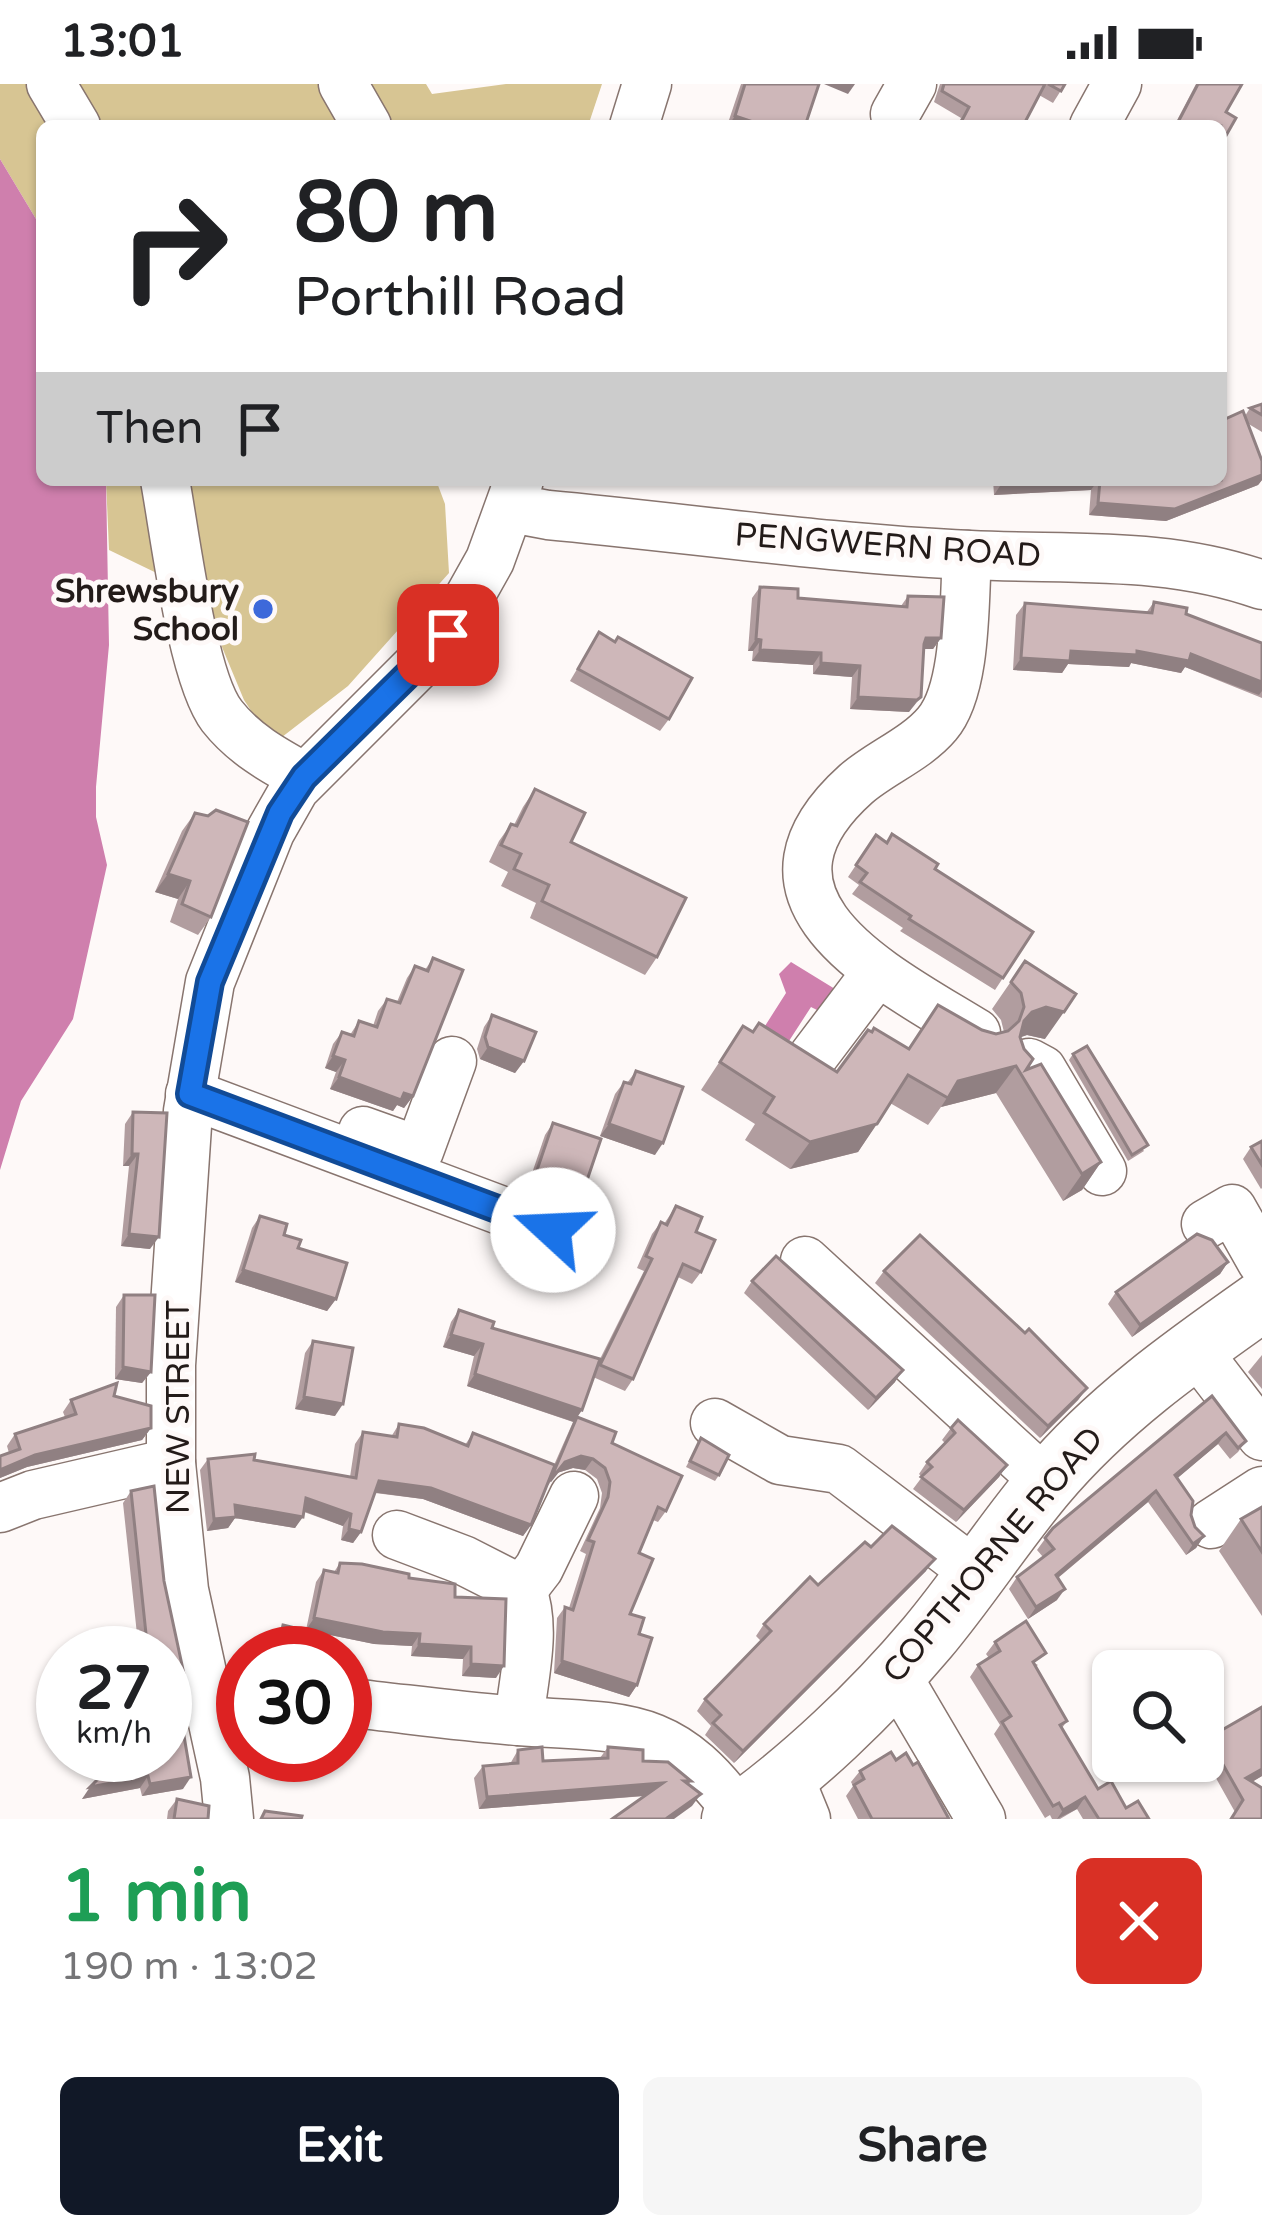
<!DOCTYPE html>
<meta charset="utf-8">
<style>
body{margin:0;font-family:"Varela Round",sans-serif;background:#f6f6f6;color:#202124;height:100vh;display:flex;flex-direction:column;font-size:45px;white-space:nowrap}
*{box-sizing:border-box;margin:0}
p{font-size:39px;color:#757577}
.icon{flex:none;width:66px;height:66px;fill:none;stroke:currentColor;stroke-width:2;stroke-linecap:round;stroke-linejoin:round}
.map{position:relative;height:1735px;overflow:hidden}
.side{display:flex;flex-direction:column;background:#fff;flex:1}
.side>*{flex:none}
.guide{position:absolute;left:36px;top:36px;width:1191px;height:366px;border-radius:18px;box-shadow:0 3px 9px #0004;background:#fff;color:#202124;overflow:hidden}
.buttons{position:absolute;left:1092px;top:1566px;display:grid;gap:24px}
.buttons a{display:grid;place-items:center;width:132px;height:132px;border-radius:18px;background:#fff;box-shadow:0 3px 9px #0004;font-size:60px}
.speed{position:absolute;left:36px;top:1542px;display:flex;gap:24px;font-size:60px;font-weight:700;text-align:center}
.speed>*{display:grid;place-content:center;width:156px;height:156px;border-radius:50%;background:#fff;box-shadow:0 3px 9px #0004;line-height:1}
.speed small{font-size:30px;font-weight:400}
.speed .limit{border:18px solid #d22;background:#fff;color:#111}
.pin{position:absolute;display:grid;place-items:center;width:102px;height:102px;color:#fff;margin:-51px;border-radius:24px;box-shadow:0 6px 18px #0006}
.me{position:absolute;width:132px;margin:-66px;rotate:290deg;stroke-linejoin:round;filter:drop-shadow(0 0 9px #0008)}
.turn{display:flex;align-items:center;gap:42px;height:252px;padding:0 60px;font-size:54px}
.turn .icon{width:156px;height:156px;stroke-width:2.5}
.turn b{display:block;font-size:84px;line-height:102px}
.then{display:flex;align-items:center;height:114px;padding:0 60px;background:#0003;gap:24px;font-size:45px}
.round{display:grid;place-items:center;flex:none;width:126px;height:126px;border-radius:18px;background:#f6f6f6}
.head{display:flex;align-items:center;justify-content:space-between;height:204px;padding:0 60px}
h1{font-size:72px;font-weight:800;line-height:90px;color:#1e9e55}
.cta{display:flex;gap:24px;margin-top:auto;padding:24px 60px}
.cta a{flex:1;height:138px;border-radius:18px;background:#111827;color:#fff;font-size:48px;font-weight:800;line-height:138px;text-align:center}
.cta a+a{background:#f6f6f6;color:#202124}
.status{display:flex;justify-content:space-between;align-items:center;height:84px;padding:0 60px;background:#fff;direction:ltr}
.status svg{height:33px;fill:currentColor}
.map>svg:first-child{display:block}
.green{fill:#d7c593}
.water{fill:#cf7fad}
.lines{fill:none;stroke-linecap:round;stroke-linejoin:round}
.minor-casing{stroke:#88756f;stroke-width:51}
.major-casing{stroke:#88756f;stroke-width:63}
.minor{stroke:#fff;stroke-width:48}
.major{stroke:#fff;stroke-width:60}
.wall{fill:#b19d9f}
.shaded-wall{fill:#908082}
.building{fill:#ceb7b9;stroke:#908082;stroke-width:3}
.route-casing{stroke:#114b97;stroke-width:30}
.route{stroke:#1a73e8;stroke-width:21}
.poi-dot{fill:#3d69da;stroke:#fef9f8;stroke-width:4.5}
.labels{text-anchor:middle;stroke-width:10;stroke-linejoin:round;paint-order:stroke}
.street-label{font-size:33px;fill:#231b19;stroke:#fef9f8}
.poi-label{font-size:33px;font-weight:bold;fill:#231b19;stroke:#fef9f8;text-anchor:end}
</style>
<div class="status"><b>13:01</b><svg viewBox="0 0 49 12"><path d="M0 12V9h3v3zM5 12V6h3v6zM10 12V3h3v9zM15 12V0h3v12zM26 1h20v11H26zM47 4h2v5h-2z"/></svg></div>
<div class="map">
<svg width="1262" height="1735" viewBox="0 0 1262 1735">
<rect width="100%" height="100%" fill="#fef9f8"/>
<g class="green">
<path d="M0,0H426L432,10L506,0H602L588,42H42V145L0,75Z"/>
<path d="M106,396H436L445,420L449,489L348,602L273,660L244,616L200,510L109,466Z"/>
</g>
<g class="water">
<path d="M0,75L42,145V396H106L109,561L96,703V733L107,781L73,935L21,1017L0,1086Z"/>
<path d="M791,878L835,905L821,928L811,923L789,957L765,942L786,909L779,890Z"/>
</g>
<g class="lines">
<g class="minor-casing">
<g id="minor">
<path d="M51,0L76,42"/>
<path d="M343,0L367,42"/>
<path d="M895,30L912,0"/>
<path d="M634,42L647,0"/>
<path d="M1094,42L1117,0"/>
<path d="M165,396C175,450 192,593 222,632C244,660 273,676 304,693"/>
<path d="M511,424L548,431C687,444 832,465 970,471C1070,476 1167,467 1262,501"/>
<path d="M967,471C964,517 967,605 937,640C916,665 880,679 856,700C727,816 885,893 976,949"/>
<path d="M809,978L877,888"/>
<path d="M1029,979L1042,986L1102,1087"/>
<path d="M190,1010L553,1146"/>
<path d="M363,1047L419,1067L452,977"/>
<path d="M1206,1140L1232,1125L1262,1178"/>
<path d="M805,1177L1046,1398"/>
<path d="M1195,1265L1262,1352"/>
<path d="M715,1339L780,1376L839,1385L975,1488"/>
<path d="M0,1424L33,1411L171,1379"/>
<path d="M1211,1440L1262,1407"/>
<path d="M397,1451L463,1476L522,1506C537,1545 523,1596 519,1637"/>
<path d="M522,1506L539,1484L574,1412"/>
<path d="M895,1589L981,1735"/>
<path d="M351,1619C407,1625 463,1633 519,1637C624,1644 671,1635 739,1730"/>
<path d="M788,1691L806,1735"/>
<path d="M229,1735L225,1694L184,1506L171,1379V1281L188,1027L210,898L270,748L295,704L448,551L490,476L519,396"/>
</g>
</g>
<g class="major-casing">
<path id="major" d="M732,1735C801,1687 873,1618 927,1554C969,1504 1003,1450 1045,1400C1107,1326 1184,1272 1262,1217"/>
</g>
<use href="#minor" class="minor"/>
<use href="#major" class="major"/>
</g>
<g class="wall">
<path d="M741,0H819L805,42H727Z"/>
<path d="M940,0H1065L1053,19L1039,11L1023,42H957L961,34L934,18Z"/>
<path d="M1196,0H1242L1226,28L1236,34L1221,58V42H1174Z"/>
<path d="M1262,320V348L1247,339L1262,377V396L1258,401L1166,437L1089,431L1091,406L994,411L993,396H1221L1245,332L1250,324Z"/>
<path d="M760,503L798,514L901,522L908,512L941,554L933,565H924L909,628L850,625L852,593L813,590V581L752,577L753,567H748L752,514Z"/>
<path d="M1154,518L1262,559V614L1185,583L1181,589L1131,579L1129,583L1068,580L1062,589L1013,586L1016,531L1025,519L1146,529Z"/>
<path d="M599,548L669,635L660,647L570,597Z"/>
<path d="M535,705L571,758L657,873L645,891L530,834L536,819L501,802L508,788L489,778L499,757L511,740L514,741L523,723Z"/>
<path d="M195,729L211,833L198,851L170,838L178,815L155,808L182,747Z"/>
<path d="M876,751L935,785L1033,848L995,906L900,847L903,844L852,810L859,801L848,793Z"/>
<path d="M433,874L413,1012L404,1024L397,1021L393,1027L330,1005L336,988L325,984L333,960L342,948L350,951L359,937L373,942L378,927L387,915L397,918L407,894L415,882L425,886Z"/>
<path d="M1025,877L1045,955L1027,951L1020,953L1026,986L1101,1078L1082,1106L1063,1117L996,1009L941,1023L928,1041L890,1019L858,1068L790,1085L745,1056L755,1040L701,1006L743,942L837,988L908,965L938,921L982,946L996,950L1004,948L1001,936L992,925Z"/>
<path d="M492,931L524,977L515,989L480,975L477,965L484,943Z"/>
<path d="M1073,970L1144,1067L1128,1077L1069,976Z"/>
<path d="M636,987L655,1071L600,1052L615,1010L624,998L627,999Z"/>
<path d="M133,1028L150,1165L121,1162L129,1082H123L125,1040Z"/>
<path d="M553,1039L581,1114L573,1126L528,1101L545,1051Z"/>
<path d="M1262,1057V1104L1261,1105L1243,1075L1251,1063Z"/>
<path d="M676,1122L696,1148L701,1188L692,1200L678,1193L633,1295L625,1307L593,1293L582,1326L577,1333L612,1359L666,1427L658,1438L653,1436L639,1469L630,1530L639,1550L637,1601L629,1613L554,1589L557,1534L565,1523L569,1524L586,1470L580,1467L600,1424L602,1409L597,1395L585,1386L573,1384L557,1389L546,1404L531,1441L523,1452L423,1415L375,1409L361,1448L353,1459L341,1456L343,1442L304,1428L295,1444L235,1434L228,1444L207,1447L200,1386L208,1375L254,1376L350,1393L355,1360L363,1348L391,1353L399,1340L465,1361L473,1349L554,1381L573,1338L467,1302L474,1272L443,1263L451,1238L459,1226L492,1244L597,1281L644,1187L637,1184L652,1150L661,1138L664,1140Z"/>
<path d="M260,1132L298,1164L336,1215L327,1227L235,1198L252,1144Z"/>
<path d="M1228,1178L1220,1190L1132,1253L1108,1220L1116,1208Z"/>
<path d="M884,1187L1087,1304L1078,1316L1040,1354L875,1199Z"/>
<path d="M752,1197L895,1298L868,1326L744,1209Z"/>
<path d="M124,1211L151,1288L142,1299L115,1295L116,1223Z"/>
<path d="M313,1257L335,1332L295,1325L305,1269Z"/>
<path d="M1262,1271V1305L1248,1288Z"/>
<path d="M114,1312L151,1344L142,1356L27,1383L0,1394V1372L9,1369L7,1362L15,1350L65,1333L63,1328L71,1316Z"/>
<path d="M1212,1312L1246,1357L1238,1368L1230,1375L1218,1360L1177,1394L1195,1443L1204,1452L1196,1464L1186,1471L1148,1418L1058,1494L1057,1516L1028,1535L1009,1505L1017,1493L1043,1473L1037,1466L1053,1444Z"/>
<path d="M951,1344L1007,1381L999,1393L956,1438L913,1405L922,1393L919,1390L927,1378L945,1359L942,1356Z"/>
<path d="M701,1354L719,1391L715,1397L686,1383Z"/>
<path d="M131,1407L164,1497L188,1609L180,1621L178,1620L183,1705L142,1712L140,1704L82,1715L118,1675V1671H165V1569H139L123,1419Z"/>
<path d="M1262,1423V1532L1219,1467L1241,1435Z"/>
<path d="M871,1463L926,1487L734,1679L705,1651L711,1642L697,1627L705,1615L761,1557L756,1552L764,1540Z"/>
<path d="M340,1479L409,1494L455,1513L496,1594L462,1592L463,1575L411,1572L412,1562L374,1560L306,1546L316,1498L324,1486L334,1488Z"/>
<path d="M283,1541L307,1569H274L279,1547Z"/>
<path d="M995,1558L1038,1581L1035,1583L1067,1637L1062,1644L1098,1705L1126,1724L1149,1735H1083L1077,1725L1060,1735H1052L1050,1731L1045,1734L994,1650L1000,1641L970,1593L978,1581L989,1574L986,1570Z"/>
<path d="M1208,1654L1262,1692L1252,1698L1262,1704L1235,1728L1203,1671V1661Z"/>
<path d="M608,1663L691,1697L688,1701L692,1722L645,1712L479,1725L474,1694L483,1682L510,1680L518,1666L543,1677L600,1674Z"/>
<path d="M896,1676L949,1735H858L846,1712L853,1702L851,1698L860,1687Z"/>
<path d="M177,1715L208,1735H167L168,1727Z"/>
</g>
<g class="shaded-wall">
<path d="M824,0H855L848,10Z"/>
<path d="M735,32L765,42H728Z"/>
<path d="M1262,391V396L1258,401L1166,437L1089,431L1098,419Z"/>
<path d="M1064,396H1098L1091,406L994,411L1002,399Z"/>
<path d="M926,554H941L933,565H918Z"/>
<path d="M756,555L761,556L753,567H748Z"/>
<path d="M760,566L821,569L813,581L752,577Z"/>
<path d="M1071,567L1191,570L1262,598V607L1259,611L1185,583L1181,589L1131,579L1129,583L1068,580L1062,589L1013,586L1021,574Z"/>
<path d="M821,579L860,582L852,593L813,590Z"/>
<path d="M858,613H921L909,628L850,625Z"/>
<path d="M168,790L190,797L178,815L155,808Z"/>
<path d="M1046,923L1064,928L1045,955L1027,951L1013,956L1024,937L1032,928Z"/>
<path d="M488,963L524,977L515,989L480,975Z"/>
<path d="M333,972L345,976L336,988L325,984Z"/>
<path d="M1016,982L996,1009L941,1023L958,997Z"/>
<path d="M339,993L413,1012L404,1024L397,1021L393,1027L330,1005Z"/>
<path d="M609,1040L663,1059L655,1071L600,1052Z"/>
<path d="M877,1040L858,1068L790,1085L810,1058Z"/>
<path d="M132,1070H138L129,1082H123Z"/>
<path d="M1101,1078L1082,1106L1063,1117L1082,1090Z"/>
<path d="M129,1150L159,1153L150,1165L121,1162Z"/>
<path d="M1228,1178L1220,1190L1132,1253L1140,1241Z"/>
<path d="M243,1186L336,1215L327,1227L235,1198Z"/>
<path d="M451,1251L483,1260L474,1272L443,1263Z"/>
<path d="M123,1283L151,1288L142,1299L115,1295Z"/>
<path d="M903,1286L895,1298L868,1326L876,1314Z"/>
<path d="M475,1290L582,1326L574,1338L467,1302Z"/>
<path d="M1087,1304L1078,1316L1040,1354L1048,1342Z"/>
<path d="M304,1313L343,1320L335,1332L295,1325Z"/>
<path d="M151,1344L142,1356L27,1383L0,1394V1386L35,1371Z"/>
<path d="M1226,1349L1218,1360L1167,1403L1175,1391Z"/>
<path d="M581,1372L593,1375L585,1386L573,1384L557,1389L542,1409L565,1378Z"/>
<path d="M1007,1381L999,1393L956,1438L964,1426Z"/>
<path d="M379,1397L431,1404L531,1441L523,1452L423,1415L371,1408Z"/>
<path d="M1156,1407L1148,1418L1048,1502L1056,1491Z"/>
<path d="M306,1414L351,1430L343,1442L298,1425Z"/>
<path d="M235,1421L303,1433L295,1444L235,1434L228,1444L207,1447L214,1435Z"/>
<path d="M349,1445L361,1448L353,1459L341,1456Z"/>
<path d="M1204,1452L1196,1464L1186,1471L1193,1460Z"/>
<path d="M935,1475L926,1487L734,1679L743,1667Z"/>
<path d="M1065,1505L1057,1516L1028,1535L1036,1523Z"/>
<path d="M314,1534L420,1550L412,1562L374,1560L306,1546Z"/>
<path d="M419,1560L471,1563L463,1575L411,1572Z"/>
<path d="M562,1577L637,1601L629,1613L554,1589Z"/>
<path d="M471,1580L504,1582L496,1594L462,1592Z"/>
<path d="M176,1605L188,1609L180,1621L167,1617Z"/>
<path d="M281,1671H327L320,1682L275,1679Z"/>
<path d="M1262,1685V1692L1238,1706L1246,1694Z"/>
<path d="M148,1692L140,1704L82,1715L90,1703Z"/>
<path d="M191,1693L183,1705L142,1712L150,1700Z"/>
<path d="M663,1699L654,1711L479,1725L487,1713Z"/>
<path d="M701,1710L692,1722L674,1735H666Z"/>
<path d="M1085,1713L1077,1725L1057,1735L1063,1726Z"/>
</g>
<g class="building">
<path d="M745,0H819L805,42L784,40L783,42H765L735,32Z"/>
<path d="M944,0H1045L1023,42H959L969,23L942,7Z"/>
<path d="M1048,0H1065L1061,7Z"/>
<path d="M1198,0H1242L1226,28L1236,34L1224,55L1221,53V42H1176Z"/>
<path d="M1262,320V331L1250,324Z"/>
<path d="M1243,327L1262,377V391L1175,425L1098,419L1100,396H1221V337Z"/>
<path d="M1002,396H1064L1002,399Z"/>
<path d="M760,503L798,505V514L907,523L908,512L944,513L941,554H926L924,560L921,613L917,616L858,613L860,582L821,579V569L760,566L761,556L756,555Z"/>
<path d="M1154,518L1187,524L1186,530L1262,559V598L1191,570L1189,577L1137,567V571L1071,567L1070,577L1021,574L1025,519L1152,529Z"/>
<path d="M599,548L615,558L618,553L692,594L669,635L578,585Z"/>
<path d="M535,705L585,729L571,758L686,814L657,873L542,817L549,801L514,785L521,770L501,761L511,740L517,742Z"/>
<path d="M216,726L248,738L211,833L182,820L190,797L168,790L195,729L208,732Z"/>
<path d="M892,750L938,780L935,785L1033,848L1003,894L909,835L911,832L860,798L867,789L856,781L876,751L887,759Z"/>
<path d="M433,874L463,886L413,1012L404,1009L401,1016L339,993L345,976L333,972L342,948L354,952L359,937L377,943L387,915L400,919L415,882L428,887Z"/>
<path d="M1025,877L1076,910L1064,928L1046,923L1032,928L1024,937L1020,953L1024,965L1033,975L1026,986L1041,980L1101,1078L1082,1090L1016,982L958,997L948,1014L908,991L877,1040L810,1058L764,1029L774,1013L720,978L743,942L753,948L759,939L837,988L868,946L872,948L874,944L909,965L938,921L982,946L996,950L1008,947L1019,937L1024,923L1021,909L1011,898Z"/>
<path d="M492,931L536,948L524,977L488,963L485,953Z"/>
<path d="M1087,962L1148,1061L1132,1071L1073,970Z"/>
<path d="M636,987L683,1003L663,1059L609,1040L624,998L631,1000Z"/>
<path d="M133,1028L167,1029L159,1153L129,1150L138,1070H132Z"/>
<path d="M553,1039L601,1055L581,1114L536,1089Z"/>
<path d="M1262,1057V1081L1251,1063Z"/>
<path d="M676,1122L702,1133L696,1148L715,1156L701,1188L683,1180L633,1295L600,1281L652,1175L646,1172L661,1138L667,1141Z"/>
<path d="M260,1132L287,1140L284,1151L301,1156L298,1164L347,1179L336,1215L243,1186Z"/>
<path d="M1197,1150L1212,1156L1228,1178L1140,1241L1116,1208Z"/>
<path d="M920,1151L1025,1249L1029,1245L1087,1304L1048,1342L884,1187Z"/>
<path d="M776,1172L903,1286L876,1314L752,1197Z"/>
<path d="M124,1211H155L151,1288L123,1283Z"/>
<path d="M459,1226L494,1238L492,1244L600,1275L582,1326L475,1290L483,1260L451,1251Z"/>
<path d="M313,1257L353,1264L343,1320L304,1313Z"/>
<path d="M117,1299L114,1312L151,1322V1344L35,1371L0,1386V1372L20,1365L15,1350L76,1330L71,1316Z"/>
<path d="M1212,1312L1246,1357L1238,1364L1226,1349L1175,1391L1193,1417L1191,1431L1195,1443L1204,1452L1193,1460L1156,1407L1056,1491L1065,1505L1036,1523L1017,1493L1054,1465L1045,1454L1053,1444Z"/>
<path d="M577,1333L616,1348L612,1359L682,1392L666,1427L658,1423L639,1469L653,1475L630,1530L644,1534L639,1550L652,1554L637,1601L562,1577L565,1523L573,1526L594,1458L588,1456L608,1413L610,1398L605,1384L593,1375L581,1372L565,1378L550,1397Z"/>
<path d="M958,1336L1007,1381L964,1426L921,1393L932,1383L927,1378L955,1349L951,1344Z"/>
<path d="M399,1340L424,1344L468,1362L473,1349L555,1381L531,1441L431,1404L379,1397L361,1448L349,1445L351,1430L306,1414L303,1433L235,1421L236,1433L214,1435L208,1375L255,1370L254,1376L356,1394L363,1348L397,1353Z"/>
<path d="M701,1354L729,1371L719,1391L690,1377Z"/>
<path d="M154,1402L164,1497L188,1609L176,1605L191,1693L150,1700L148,1692L90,1703L122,1671H165V1569H148L131,1407Z"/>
<path d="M1262,1423V1468L1241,1435Z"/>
<path d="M892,1442L935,1475L743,1667L713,1639L721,1631L705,1615L771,1547L764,1540L810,1493L818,1501L865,1458L871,1463Z"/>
<path d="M340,1479L362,1480L409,1490V1494L455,1500V1513L506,1515L504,1582L471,1580V1563L419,1560L420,1550L383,1548L314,1534L324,1486L338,1489Z"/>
<path d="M1026,1537L1046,1569L1033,1578L1067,1637L1060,1641L1098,1705L1111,1697L1126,1724L1138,1717L1149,1735H1099L1085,1713L1063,1726L1059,1719L1053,1722L1002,1638L1011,1632L978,1581L1000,1567L995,1558Z"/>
<path d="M283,1541L312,1548L307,1569H277Z"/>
<path d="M1262,1623V1685L1246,1694L1262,1704V1735H1231L1243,1716L1208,1654Z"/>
<path d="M542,1663L543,1677L608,1674V1663L643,1666V1677L668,1678L691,1697H684L701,1710L667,1734L669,1735H612L663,1699L487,1713L483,1682L518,1679V1666Z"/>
<path d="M891,1668L896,1676L906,1669L913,1681L918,1678L949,1735H872L854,1701L864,1695L860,1687Z"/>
<path d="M177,1715L209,1722L208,1735H174Z"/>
<path d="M265,1727L302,1732L301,1735H261Z"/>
</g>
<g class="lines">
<g class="route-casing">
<path id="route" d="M448,551L304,693L280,729L210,898L190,1010L553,1146"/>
</g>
<use href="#route" class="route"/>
</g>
<circle class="poi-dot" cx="263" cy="525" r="12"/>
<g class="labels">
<g class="street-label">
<text transform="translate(888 460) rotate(4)" y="12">PENGWERN ROAD</text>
<text transform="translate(177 1323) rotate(-90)" y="12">NEW STREET</text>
<text transform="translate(992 1470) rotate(-50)" y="12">COPTHORNE ROAD</text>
</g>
<g class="poi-label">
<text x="239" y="518">Shrewsbury<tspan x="239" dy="38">School</tspan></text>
</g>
</g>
</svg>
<div class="buttons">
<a><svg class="icon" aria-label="search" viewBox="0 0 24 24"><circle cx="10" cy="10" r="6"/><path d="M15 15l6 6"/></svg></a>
</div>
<div class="speed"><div>27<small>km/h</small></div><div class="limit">30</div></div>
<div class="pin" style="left:448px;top:551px;background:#d93025"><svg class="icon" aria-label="arrive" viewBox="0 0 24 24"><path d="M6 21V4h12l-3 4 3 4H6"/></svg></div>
<svg class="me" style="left:553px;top:1146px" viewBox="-20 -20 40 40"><circle r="19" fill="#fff"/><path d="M0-13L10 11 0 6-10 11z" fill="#1a73e8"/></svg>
<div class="guide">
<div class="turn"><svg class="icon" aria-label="right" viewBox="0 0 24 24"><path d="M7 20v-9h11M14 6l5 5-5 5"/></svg><div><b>80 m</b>Porthill Road</div></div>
<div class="then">Then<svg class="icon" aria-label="arrive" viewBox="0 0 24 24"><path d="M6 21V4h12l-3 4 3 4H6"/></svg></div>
</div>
</div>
<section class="side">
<div class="head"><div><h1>1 min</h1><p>190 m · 13:02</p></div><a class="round" style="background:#d93025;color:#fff"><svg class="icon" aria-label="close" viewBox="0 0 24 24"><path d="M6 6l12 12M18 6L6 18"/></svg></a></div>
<div class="cta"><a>Exit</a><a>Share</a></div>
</section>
